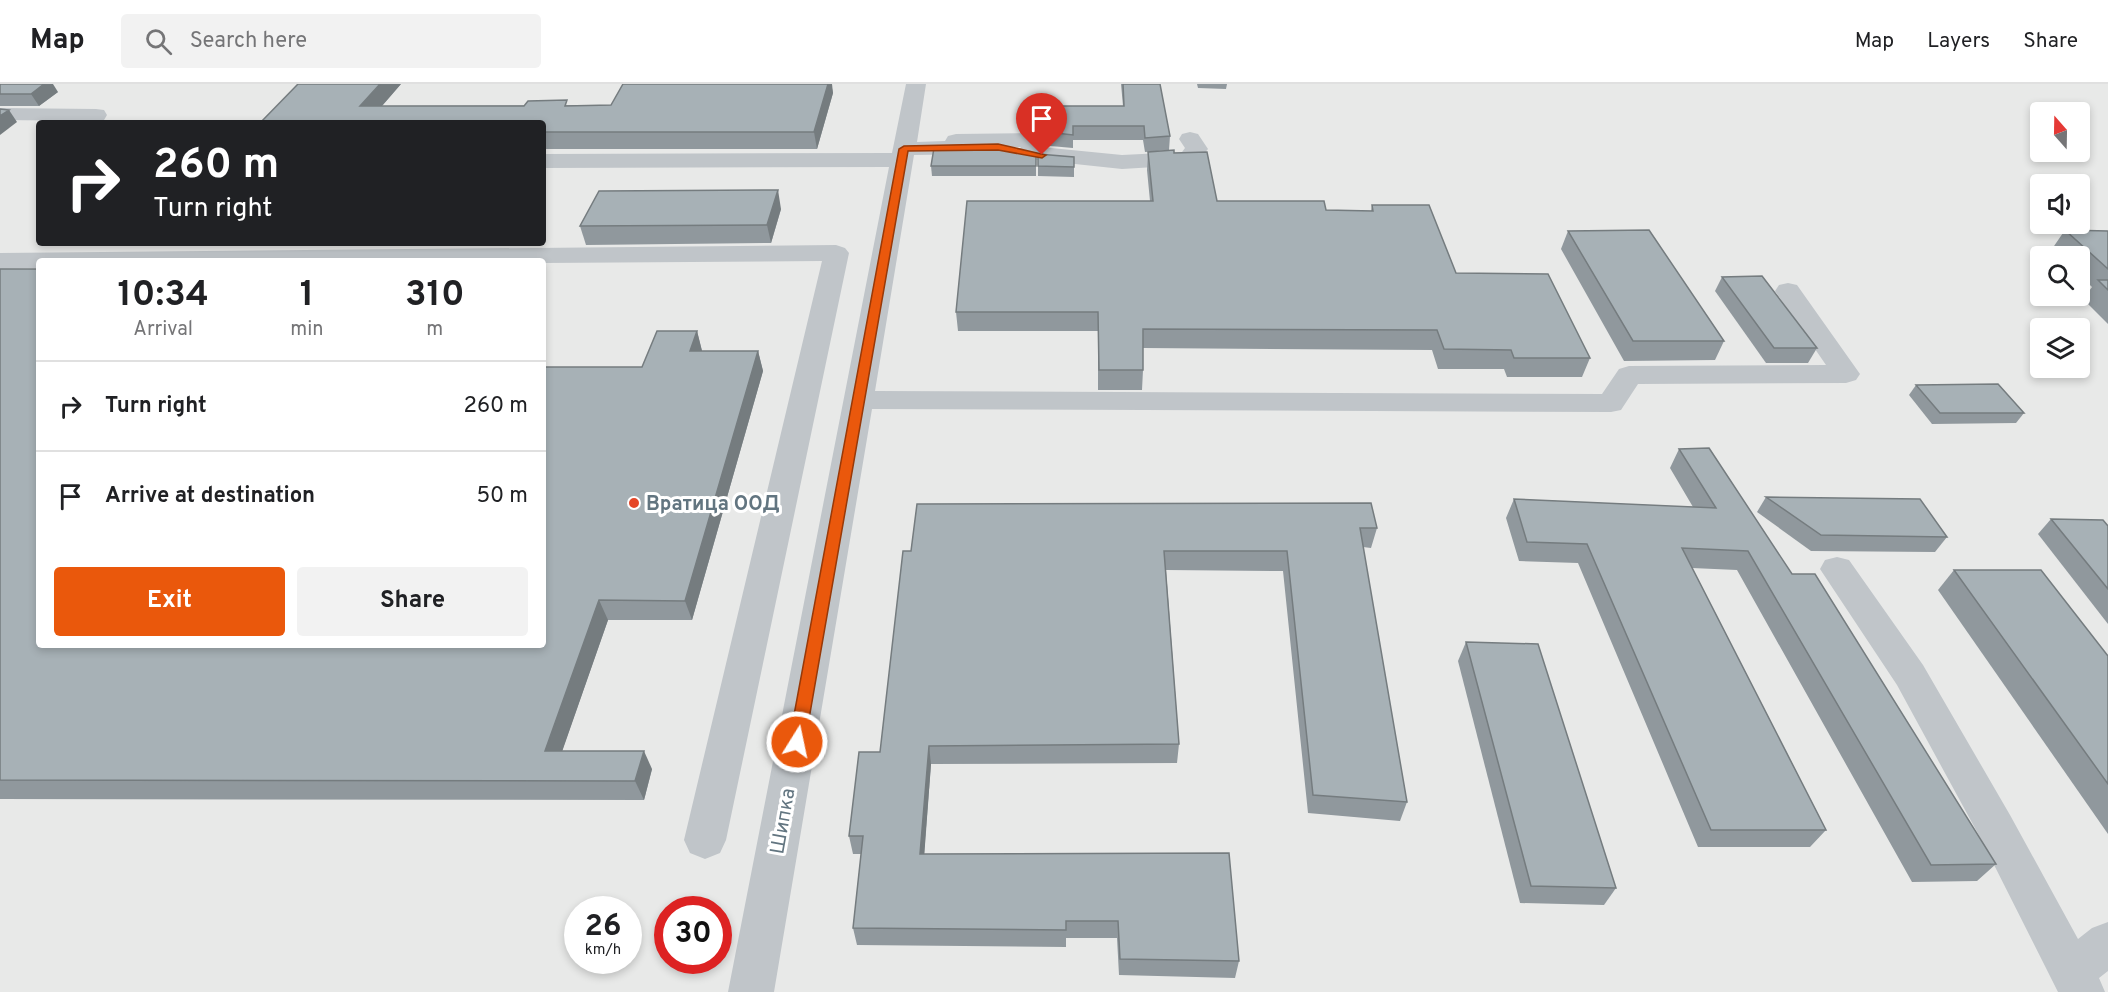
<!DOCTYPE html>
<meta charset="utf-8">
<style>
body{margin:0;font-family:Overpass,sans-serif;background:#f2f2f2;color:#202124;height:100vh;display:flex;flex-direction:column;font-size:22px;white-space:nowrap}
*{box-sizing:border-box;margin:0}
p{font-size:20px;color:#757577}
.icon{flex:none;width:33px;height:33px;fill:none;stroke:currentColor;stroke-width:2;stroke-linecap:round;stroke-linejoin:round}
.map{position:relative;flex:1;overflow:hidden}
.side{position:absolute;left:36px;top:174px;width:510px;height:390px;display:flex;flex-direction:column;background:#fff;border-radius:6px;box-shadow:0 3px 9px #0003}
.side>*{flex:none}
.banner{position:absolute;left:36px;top:36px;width:510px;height:126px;border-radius:6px;box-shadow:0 3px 9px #0003;background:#202124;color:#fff;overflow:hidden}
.needle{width:39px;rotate:340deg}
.controls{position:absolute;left:2030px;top:18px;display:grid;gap:12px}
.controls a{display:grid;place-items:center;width:60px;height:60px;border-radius:6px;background:#fff;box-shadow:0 3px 9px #0003;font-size:30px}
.speed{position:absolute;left:564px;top:812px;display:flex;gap:12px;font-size:30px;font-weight:700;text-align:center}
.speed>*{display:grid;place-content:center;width:78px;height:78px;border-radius:50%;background:#fff;box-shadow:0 3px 9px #0003;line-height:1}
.speed small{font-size:15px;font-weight:400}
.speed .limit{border:9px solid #d22;background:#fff;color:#111}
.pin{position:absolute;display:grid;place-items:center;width:51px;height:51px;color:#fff;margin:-62px -26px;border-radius:50% 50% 50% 0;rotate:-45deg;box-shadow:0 0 6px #0007}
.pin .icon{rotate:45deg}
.me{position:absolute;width:66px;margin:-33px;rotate:10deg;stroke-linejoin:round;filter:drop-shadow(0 0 4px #0008)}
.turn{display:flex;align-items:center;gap:21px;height:126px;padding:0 18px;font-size:27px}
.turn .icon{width:78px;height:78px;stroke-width:2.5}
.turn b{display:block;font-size:42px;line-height:51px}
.eta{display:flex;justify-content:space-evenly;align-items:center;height:102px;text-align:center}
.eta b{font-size:36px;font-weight:700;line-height:42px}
.primary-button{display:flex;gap:12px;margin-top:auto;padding:12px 18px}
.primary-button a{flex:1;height:69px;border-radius:6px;background:#ea580c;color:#fff;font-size:24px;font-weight:700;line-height:69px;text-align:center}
.primary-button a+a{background:#f2f2f2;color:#202124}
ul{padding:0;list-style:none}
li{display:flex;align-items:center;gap:18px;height:90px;padding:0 18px;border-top:2px solid #e0e0e0}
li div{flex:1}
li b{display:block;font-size:22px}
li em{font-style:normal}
header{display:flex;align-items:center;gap:36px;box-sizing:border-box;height:84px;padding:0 30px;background:#fff;border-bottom:2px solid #e0e0e0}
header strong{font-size:28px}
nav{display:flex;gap:33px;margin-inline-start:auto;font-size:21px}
.search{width:420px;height:54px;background:#f2f2f2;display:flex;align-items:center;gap:15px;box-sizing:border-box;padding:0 21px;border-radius:6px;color:#757577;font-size:22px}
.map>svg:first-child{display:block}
.built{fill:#e8e9e8;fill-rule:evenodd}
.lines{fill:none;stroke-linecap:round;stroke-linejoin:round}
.minor{fill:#c0c5c9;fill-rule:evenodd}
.wall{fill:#90989d}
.shaded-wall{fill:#757c7f}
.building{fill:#a7b1b6;stroke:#757c7f;stroke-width:1.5}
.route{fill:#ea580c;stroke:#983908;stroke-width:1.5}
.poi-dot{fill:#e54627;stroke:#fff;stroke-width:2}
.labels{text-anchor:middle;stroke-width:6;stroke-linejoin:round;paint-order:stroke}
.poi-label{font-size:20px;font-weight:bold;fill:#627580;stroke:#fff;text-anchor:start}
.street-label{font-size:20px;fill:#627580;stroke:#fff}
</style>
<header>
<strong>Map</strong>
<div class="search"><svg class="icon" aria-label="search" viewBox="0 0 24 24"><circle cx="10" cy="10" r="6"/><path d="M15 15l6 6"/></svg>Search here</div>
<nav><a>Map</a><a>Layers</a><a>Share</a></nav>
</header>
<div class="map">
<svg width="2108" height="908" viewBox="0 0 2108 908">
<rect width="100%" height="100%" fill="#f7f7f4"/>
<path class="built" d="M0,0H2108V908H0ZM2040,28H2079V68H2040ZM39,39H543V159H39ZM2040,100H2079V140H2040ZM2040,172H2079V212H2040ZM39,177H543V561H39ZM2040,244H2079V284H2040ZM578,825H628V876H578ZM668,825H718V876H668Z"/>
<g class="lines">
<g class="minor">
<path d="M906,0H926L917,58L945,57L948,52L956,50L1042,49L1050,51L1053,56L1050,61L1041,63L1122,71L1182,68L1185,64L1179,55L1182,50L1190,48L1198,50L1208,65L1196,79L1188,81L1122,85L1028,75L1020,73L1017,68L1021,63H991L988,68L980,70L914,71L875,307L1602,310L1619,285L1629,282L1826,281L1775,207L1779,201L1788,199L1797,201L1860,290L1856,296L1846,299L1638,300L1621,326L1611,328L872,325L774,908H728L889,83L543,84V70L892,69Z"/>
<path d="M0,24L96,25L104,26L107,31L104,36L96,37L0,36Z"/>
<path d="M836,161L845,164L849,169L726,756L720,769L705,775L690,769L684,756L822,177L543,179V177H39V184L0,185V169Z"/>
<path d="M1837,473L1849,476L1923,581L2010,731L2078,855L2092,844L2108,838V887L2099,894L2105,908H2058L1982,757L1897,601L1820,485L1825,476Z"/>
</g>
</g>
<g class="wall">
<path d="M0,0L58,8L39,22H0Z"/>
<path d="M401,0L382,22L611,21L831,1L833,9L817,65H543V39H260Z"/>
<path d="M1121,0H1160L1170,52L1169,66L1145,68L1143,56H1073V64L1039,61V47L1123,22Z"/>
<path d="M1197,0H1227L1226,5L1198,4Z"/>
<path d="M1148,68L1174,69L1217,117L1326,126L1371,127L1372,121L1456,189L1590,274L1582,293H1507L1504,285H1438L1432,266L1143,264V286L1142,306H1098V247H958L956,228L1150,117L1147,86Z"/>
<path d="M1036,70V92H932L931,82Z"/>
<path d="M1074,73V93L1038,92V82Z"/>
<path d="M781,125L771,159L586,161L580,142Z"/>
<path d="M2065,146L2108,147V240L2083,215L2092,203L2079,190V172H2060L2052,165Z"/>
<path d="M1568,147L1724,257L1715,276L1624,277L1561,165Z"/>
<path d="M0,185L39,561L642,283L697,247L702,267H758L763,287L692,536H608L562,667L652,685L644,716L0,715Z"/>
<path d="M1722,193L1817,264L1808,279H1766L1715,207Z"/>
<path d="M1916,301L2024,329L2016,339L1932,340L1909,311Z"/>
<path d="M1679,365L1792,490L1996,780L1977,797L1912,798L1737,486L1692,484L1826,746L1810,763H1698L1578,479L1519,477L1506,434L1514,415L1693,423L1670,384Z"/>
<path d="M1766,413L1947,453L1935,468L1811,467L1757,428Z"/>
<path d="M917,420L1377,444L1371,464L1363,463L1407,718L1400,737L1308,729L1283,487L1166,486L1179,660L1177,679L931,680L924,770L1239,877L1235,894L1119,891L1117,854H1066V863L857,861L853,844L861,770H853L849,752L880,668L911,467Z"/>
<path d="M2051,435L2108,442V540L2038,450Z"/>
<path d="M1954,486L2108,572V750L1938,506Z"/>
<path d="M1466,558L1616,804L1604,821L1520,819L1458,577Z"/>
</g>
<g class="shaded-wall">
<path d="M44,0H53L58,8L39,22L31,10Z"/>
<path d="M380,0H401L367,39L360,22Z"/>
<path d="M828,0H832L833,9L817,65L814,48Z"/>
<path d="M9,26L17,38L0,51V32Z"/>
<path d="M778,106L781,125L771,159L767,141Z"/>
<path d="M697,247L702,267L695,287L690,267Z"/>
<path d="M758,267L763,287L692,536L685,517Z"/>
<path d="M599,516L608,536L556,685L545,667Z"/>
<path d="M929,662L931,680L923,788L920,770Z"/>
<path d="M644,667L652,685L644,716L635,697Z"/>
</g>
<g class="building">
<path d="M0,0H44L31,10H0Z"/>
<path d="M298,0H380L360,22H524L528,17L567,16L565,22L611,21L623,0H828L814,48H543V39H260Z"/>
<path d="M1123,0H1160L1170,52L1145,54L1144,42H1073V51L1039,47L1040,22H1124Z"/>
<path d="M0,25L9,26L0,32Z"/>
<path d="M997,63L1036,70V82H931L934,64Z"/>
<path d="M1174,66V69L1207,68L1217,117H1324L1326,126L1373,127L1372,121H1429L1456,189L1548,190L1590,274H1514L1511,266L1444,265L1437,246L1143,245V286H1099L1098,228H956L967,117H1153L1148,68Z"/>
<path d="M1038,70L1074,73V83L1038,82Z"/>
<path d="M778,106L767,141L580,142L599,107Z"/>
<path d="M1649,146L1724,257H1633L1568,147Z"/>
<path d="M2065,146L2108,147V185Z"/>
<path d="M0,185H39V561H543V283H642L657,247H697L690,267H758L685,517L599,516L545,667H644L635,697L0,696Z"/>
<path d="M1762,192L1817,264H1774L1722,193Z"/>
<path d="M2098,196H2108V206Z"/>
<path d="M1998,300L2024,329H1940L1916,301Z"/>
<path d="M1709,364L1792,490H1815L1996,780L1931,781L1748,467L1682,464L1826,746H1711L1587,460L1527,458L1514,415L1716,424L1679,365Z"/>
<path d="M1766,413L1920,415L1947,453L1821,451Z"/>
<path d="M1371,419L1377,444H1360L1407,718L1313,711L1287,467H1164L1179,660L929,662L920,770L1229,769L1239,877L1120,875L1118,837H1066V846L853,844L863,752H849L859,668H880L903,467H911L917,420Z"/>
<path d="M2051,435L2103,436L2108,442V505Z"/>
<path d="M1954,486H2041L2108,572V700Z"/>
<path d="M1466,558L1538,560L1616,804L1531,802Z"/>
</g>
<path class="route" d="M998,60L1046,71L1042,74L998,66L908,67L805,658L802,662L797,664L791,662L789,658L899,65L904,62Z"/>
<circle class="poi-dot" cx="634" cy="419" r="6"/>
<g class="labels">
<g class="poi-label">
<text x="646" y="426">Вратица ООД</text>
</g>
<g class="street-label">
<text transform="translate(782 737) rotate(-80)" y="7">Шипка</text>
</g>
</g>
</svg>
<div class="controls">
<a><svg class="needle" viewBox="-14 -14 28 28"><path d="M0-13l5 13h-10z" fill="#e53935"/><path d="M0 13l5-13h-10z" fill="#757577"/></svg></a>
<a><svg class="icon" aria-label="sound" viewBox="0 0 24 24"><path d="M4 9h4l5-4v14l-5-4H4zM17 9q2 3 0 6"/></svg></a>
<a><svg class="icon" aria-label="search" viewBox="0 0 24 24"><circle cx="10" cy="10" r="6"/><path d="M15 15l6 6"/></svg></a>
<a><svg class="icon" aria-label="layers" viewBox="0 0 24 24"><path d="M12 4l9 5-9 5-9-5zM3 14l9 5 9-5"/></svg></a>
</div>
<div class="speed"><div>26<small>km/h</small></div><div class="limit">30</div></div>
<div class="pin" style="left:1042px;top:71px;background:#d93025"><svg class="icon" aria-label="arrive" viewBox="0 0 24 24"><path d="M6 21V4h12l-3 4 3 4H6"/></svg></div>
<svg class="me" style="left:797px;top:658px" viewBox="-20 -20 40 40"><circle r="17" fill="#ea580c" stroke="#fff" stroke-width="3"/><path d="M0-11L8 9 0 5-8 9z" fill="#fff"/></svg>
<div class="banner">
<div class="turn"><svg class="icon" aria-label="right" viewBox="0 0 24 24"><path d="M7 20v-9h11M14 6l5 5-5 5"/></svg><div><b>260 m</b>Turn right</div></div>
</div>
<section class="side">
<div class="eta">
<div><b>10:34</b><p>Arrival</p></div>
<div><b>1</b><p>min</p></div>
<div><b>310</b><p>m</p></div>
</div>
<ul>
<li><svg class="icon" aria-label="right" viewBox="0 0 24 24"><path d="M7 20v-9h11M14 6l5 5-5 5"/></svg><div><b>Turn right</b></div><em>260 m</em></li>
<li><svg class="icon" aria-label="arrive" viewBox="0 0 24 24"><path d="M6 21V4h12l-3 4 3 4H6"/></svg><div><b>Arrive at destination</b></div><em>50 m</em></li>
</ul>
<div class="primary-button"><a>Exit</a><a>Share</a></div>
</section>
</div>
